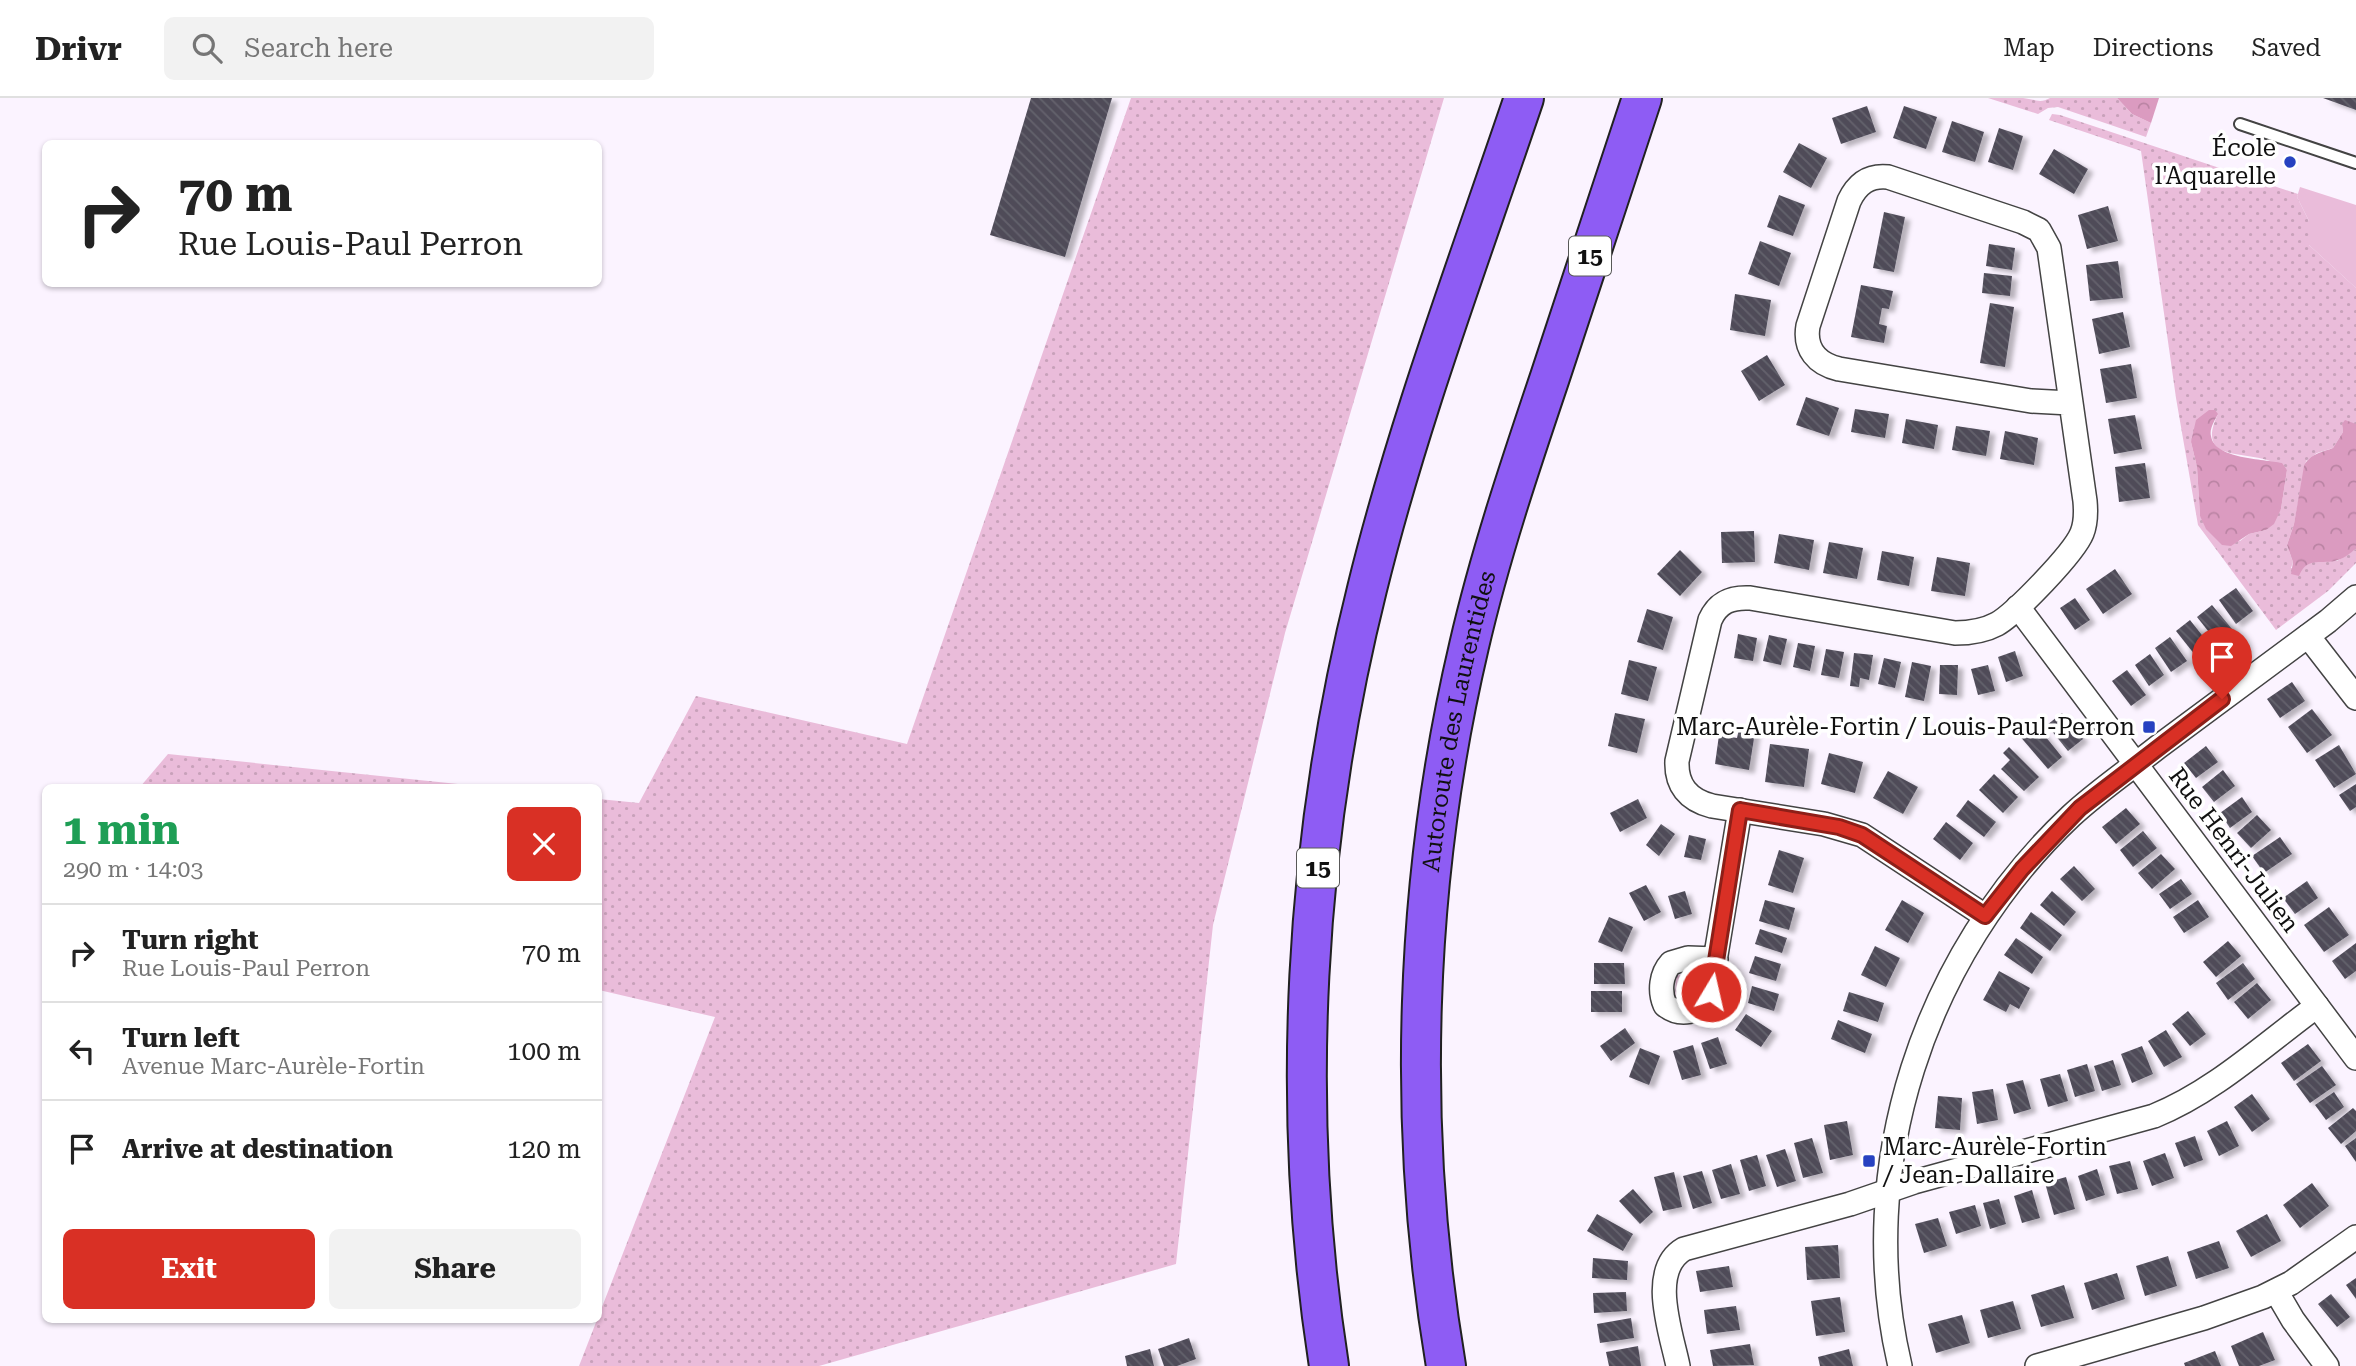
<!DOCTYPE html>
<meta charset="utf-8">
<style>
body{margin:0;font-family:"Roboto Serif",serif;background:#f2f2f2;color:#222;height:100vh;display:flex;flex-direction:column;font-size:26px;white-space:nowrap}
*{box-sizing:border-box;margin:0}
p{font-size:23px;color:#767676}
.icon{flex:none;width:38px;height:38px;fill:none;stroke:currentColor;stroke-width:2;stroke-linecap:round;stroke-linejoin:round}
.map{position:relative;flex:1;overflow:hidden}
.side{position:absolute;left:42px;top:686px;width:560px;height:539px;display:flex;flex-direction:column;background:#fff;border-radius:10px;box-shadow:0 2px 5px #0004}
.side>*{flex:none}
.hud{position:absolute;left:42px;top:42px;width:560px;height:147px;border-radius:10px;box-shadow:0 2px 5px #0004;background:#fff;color:#222;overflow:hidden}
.pin{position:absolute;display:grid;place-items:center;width:60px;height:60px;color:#fff;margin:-72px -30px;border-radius:50% 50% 50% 0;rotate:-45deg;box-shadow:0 0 7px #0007}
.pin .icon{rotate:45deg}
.me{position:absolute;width:77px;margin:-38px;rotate:9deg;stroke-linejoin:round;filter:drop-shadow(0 0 5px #0008)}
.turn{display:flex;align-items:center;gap:24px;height:147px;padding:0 21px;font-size:32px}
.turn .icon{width:91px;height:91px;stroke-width:2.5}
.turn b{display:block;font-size:49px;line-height:60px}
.round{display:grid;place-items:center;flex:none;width:74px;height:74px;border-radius:10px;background:#f2f2f2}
.overview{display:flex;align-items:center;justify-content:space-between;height:119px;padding:0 21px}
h1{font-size:42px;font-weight:700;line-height:52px;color:#1e9e55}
.action{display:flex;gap:14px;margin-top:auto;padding:14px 21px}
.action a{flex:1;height:80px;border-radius:10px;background:#d93025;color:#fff;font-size:28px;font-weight:700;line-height:80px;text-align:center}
.action a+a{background:#f2f2f2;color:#222}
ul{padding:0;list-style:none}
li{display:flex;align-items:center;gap:21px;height:98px;padding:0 21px;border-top:2px solid #e0e0e0}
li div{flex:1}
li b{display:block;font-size:26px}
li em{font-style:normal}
header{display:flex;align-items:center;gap:42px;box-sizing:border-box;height:98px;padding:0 35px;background:#fff;border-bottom:2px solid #e0e0e0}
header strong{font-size:33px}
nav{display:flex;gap:38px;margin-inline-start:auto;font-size:24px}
.search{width:490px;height:63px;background:#f2f2f2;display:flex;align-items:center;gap:18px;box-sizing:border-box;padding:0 24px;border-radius:10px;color:#767676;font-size:26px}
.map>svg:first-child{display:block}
.grass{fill:url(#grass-dots);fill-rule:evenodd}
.forest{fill:url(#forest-crowns)}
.park{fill:#eabcda}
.building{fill:url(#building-back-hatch);filter:url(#shadow)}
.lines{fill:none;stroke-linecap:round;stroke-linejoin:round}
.lane-casing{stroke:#434343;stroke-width:14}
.street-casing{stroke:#434343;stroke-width:26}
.highway-casing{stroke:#212121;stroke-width:42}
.lane{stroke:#fff;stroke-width:10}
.street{stroke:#fff;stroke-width:23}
.highway{stroke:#8e5cf4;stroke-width:38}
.route-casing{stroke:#8d1f18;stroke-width:18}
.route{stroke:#d93025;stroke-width:12}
.poi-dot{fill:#2742c1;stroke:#fff;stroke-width:2.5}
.labels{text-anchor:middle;stroke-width:7;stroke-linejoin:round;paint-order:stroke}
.shield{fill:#fff;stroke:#585858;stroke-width:2}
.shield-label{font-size:23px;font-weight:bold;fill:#101010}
.poi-label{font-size:24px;fill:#101010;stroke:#fff;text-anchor:end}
.street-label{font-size:24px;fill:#101010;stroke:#fff}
</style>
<header>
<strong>Drivr</strong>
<div class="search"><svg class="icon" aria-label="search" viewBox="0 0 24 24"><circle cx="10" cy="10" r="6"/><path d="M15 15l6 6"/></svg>Search here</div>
<nav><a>Map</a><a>Directions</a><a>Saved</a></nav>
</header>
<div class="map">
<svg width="2356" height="1268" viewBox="0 0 2356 1268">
<defs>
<pattern id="grass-dots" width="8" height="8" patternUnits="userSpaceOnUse" patternTransform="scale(1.75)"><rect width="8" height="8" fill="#eabcda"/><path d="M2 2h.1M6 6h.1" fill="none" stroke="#c8a1ba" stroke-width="1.8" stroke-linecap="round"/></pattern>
<pattern id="forest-crowns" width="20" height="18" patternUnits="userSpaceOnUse" patternTransform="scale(1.75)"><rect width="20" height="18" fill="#db9bc0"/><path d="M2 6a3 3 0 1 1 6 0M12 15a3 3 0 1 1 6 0" fill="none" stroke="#bb84a4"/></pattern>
<pattern id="building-back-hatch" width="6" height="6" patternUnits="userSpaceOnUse" patternTransform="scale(1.75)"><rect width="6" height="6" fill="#4f4c59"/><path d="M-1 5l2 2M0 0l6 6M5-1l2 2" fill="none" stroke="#64616c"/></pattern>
<filter id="shadow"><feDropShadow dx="5.5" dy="3.5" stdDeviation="2" flood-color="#0004"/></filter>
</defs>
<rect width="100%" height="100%" fill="#fbf3ff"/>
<g class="grass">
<path d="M1131,0H1444L1285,535L1213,827L1176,1166L819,1268H579L715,919L599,892V701L639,705L696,598L907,646Z"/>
<path d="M1988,0C1999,0 2012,0 2023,0C2034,1 2040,6 2050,0H2117L2132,16L2151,25L2146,39L2058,9L2048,10L2038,16Z"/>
<path d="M2052,16L2060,17L2298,96L2297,99L2309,123V147L2356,190V326H2342L2343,334L2333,350L2317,355L2306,363L2294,426L2287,447L2293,464L2291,470H2302L2311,463H2337L2356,451V465L2328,493L2276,532L2198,427L2176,300L2141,53L2049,22ZM2218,316C2196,362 2239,353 2267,362C2274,364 2281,368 2287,372L2281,411L2266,432L2249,436L2240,443L2200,418L2197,369L2191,344Z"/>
<path d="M168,656L487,689H140Z"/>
<path d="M1695,872L1700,876L1696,897L1678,902L1675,898L1676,878Z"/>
</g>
<g class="forest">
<path d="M2117,0H2159L2151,25L2132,16Z"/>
<path d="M2209,312H2215L2218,316C2215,322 2209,331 2211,338C2214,361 2264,361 2282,365L2287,372L2281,411L2274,426L2266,432L2249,436L2231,448L2222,447L2206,431L2200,418L2197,369L2191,344L2196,322Z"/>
<path d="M2345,322L2356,326V451C2349,456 2343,461 2335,463C2318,466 2307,459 2299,478L2291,476L2293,464L2287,447L2294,426L2304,368C2309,356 2323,354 2333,350L2343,334L2342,326Z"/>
</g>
<path class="park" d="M2300,89L2356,107V190L2309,147V123L2297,99Z"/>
<g class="building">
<path d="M1031,0H1112L1065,159L990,137Z"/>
<path d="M2323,0H2356V12Z"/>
<path d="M1867,8L1876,34L1841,46L1832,20Z"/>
<path d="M1904,8L1937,19L1926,51L1893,40Z"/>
<path d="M1952,23L1984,34L1975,64L1942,54Z"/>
<path d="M1999,30L2023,38L2013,72L1988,64Z"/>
<path d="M1799,45L1827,60L1811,90L1783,74Z"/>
<path d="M2054,51L2088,71L2074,96L2039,76Z"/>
<path d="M1779,97L1805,107L1793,138L1767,129Z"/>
<path d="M2108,108L2118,143L2087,151L2078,117Z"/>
<path d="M1884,114L1905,119L1894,174L1873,170Z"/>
<path d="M1760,143L1791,155L1779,188L1748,176Z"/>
<path d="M1989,146L2015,150L2012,172L1986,168Z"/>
<path d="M2118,163L2123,200L2090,203L2086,167Z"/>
<path d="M1984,175L2012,178L2010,198L1982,195Z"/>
<path d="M1861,187L1893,193L1889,211L1882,210L1879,226L1887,228L1884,245L1851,239Z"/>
<path d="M1735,196L1771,202L1765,238L1730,232Z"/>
<path d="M1990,205L2014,209L2005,269L1980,265Z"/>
<path d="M2123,214L2130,249L2099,256L2092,221Z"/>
<path d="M1767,257L1785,287L1759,303L1741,273Z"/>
<path d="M2131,266L2137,300L2106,305L2100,271Z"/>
<path d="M1806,299L1839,310L1829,338L1796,327Z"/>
<path d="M1855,311L1889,316L1885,340L1851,334Z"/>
<path d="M2135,317L2142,351L2114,356L2108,321Z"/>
<path d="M1906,321L1938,327L1934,351L1902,345Z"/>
<path d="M1956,328L1990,333L1986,358L1952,352Z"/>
<path d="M2005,333L2038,340L2034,367L2000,361Z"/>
<path d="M2145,365L2150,400L2119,404L2115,369Z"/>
<path d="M1754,433L1755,464L1722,465L1721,434Z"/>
<path d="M1779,436L1814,442L1809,472L1774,465Z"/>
<path d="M1829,444L1863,450L1857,481L1823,475Z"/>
<path d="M1680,452L1702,474L1680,498L1657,476Z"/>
<path d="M1882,453L1914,459L1909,488L1877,482Z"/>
<path d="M1937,459L1970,465L1965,498L1931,493Z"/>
<path d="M2115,471L2132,496L2103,516L2086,491Z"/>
<path d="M2236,490L2253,513L2236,526L2219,502Z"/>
<path d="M2075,500L2090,522L2075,532L2060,510Z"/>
<path d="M2212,507L2232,531L2216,543L2197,519Z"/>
<path d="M1647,511L1673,519L1663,552L1637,544Z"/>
<path d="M2190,522L2209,546L2195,557L2176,533Z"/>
<path d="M1738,536L1757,540L1753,563L1734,560Z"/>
<path d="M1769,537L1787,541L1781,567L1763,563Z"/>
<path d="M2170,539L2187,563L2171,574L2155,550Z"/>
<path d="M1798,545L1815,548L1810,573L1793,569Z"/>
<path d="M1826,551L1844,554L1839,580L1821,577Z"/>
<path d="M2015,553L2023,578L2006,584L1998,559Z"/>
<path d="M1854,555L1873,557L1869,582L1860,580L1859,589L1850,588Z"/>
<path d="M2150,556L2164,577L2149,588L2135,567Z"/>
<path d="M1884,560L1901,564L1895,590L1878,586Z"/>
<path d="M1629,562L1657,569L1648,603L1621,596Z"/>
<path d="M1912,564L1931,568L1924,603L1905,599Z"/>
<path d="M1940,567H1958L1957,597L1939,596Z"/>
<path d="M1988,567L1995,593L1978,597L1971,571Z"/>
<path d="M2127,572L2146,597L2131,608L2112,583Z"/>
<path d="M2292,584L2305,603L2280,620L2267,601Z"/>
<path d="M2312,611L2332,637L2307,655L2288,629Z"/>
<path d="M1615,615L1645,621L1637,655L1608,648Z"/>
<path d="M2062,615L2083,641L2068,653L2047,627Z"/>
<path d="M2033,623L2062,659L2048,671L2018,636Z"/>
<path d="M1739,631L1755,634L1749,672L1715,666L1719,637L1737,640Z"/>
<path d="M1770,646L1809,651L1804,689L1765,684Z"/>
<path d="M2339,647L2356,676L2334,690L2315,662Z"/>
<path d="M2206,648L2218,664L2196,680L2184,665Z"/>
<path d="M2009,649L2039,679L2024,693L2001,671L2010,662L2003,655Z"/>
<path d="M1829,655L1863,664L1855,695L1821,686Z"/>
<path d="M2223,672L2235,688L2214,704L2202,689Z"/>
<path d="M1888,673L1918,689L1903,716L1873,700Z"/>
<path d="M1994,676L2018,699L2003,715L1979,692Z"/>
<path d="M2356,686V709L2350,713L2339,697Z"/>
<path d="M2242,699L2252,714L2230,730L2220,715Z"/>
<path d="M1638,701L1647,720L1620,734L1610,715Z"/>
<path d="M1968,702L1996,724L1984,739L1956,718Z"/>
<path d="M2126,710L2140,726L2116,746L2102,729Z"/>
<path d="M2257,717L2271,732L2251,750L2237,735Z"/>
<path d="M1946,724L1973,745L1960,762L1933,741Z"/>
<path d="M1661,726L1675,736L1659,758L1646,747Z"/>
<path d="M2143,733L2157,750L2133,769L2120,752Z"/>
<path d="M1689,737L1706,741L1701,762L1684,759Z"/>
<path d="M2280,739L2292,756L2264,775L2252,758Z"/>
<path d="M1779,752L1804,760L1793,795L1768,787Z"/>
<path d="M2161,756L2175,771L2152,791L2138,775Z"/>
<path d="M2074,768L2095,791L2082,803L2060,781Z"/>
<path d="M2181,781L2192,796L2170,811L2159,796Z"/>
<path d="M2307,783L2318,800L2295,816L2283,800Z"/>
<path d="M1646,787L1661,814L1644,823L1629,795Z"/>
<path d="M1685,793L1692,816L1675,821L1668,798Z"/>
<path d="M2052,793L2076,814L2064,828L2040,807Z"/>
<path d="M1765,802L1795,810L1789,832L1759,823Z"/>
<path d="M1902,802L1924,815L1908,845L1885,832Z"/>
<path d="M2198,802L2209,819L2184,835L2173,819Z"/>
<path d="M2329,809L2349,837L2324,854L2304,827Z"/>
<path d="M2031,814L2062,837L2050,853L2020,830Z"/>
<path d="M1609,819L1633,829L1622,854L1598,844Z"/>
<path d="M1760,831L1787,840L1782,855L1755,846Z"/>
<path d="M2016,840L2043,859L2032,876L2004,857Z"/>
<path d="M2228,843L2241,858L2216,879L2203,864Z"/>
<path d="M2356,845V873L2345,881L2332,863Z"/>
<path d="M1875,848L1900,860L1886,889L1861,877Z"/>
<path d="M1755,858L1781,866L1776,883L1749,875Z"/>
<path d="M1594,865H1624L1625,886H1594Z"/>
<path d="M2243,865L2255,881L2228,902L2216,885Z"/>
<path d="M1999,873L2030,890L2019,911L2010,906L2006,914L1983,902Z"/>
<path d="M2257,885L2271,902L2248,921L2234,904Z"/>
<path d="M1752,888L1779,896L1774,913L1748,905Z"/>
<rect x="1591" y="893" width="31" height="21"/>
<path d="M1849,894L1884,905L1878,924L1843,913Z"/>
<path d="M2188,913L2206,936L2190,948L2172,926Z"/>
<path d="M1746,916L1772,933L1761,949L1735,932Z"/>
<path d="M1838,922L1872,936L1865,955L1831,941Z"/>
<path d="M1625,930L1635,945L1611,963L1600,948Z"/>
<path d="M2166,932L2182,959L2164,969L2148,943Z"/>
<path d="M1718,939L1727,966L1710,971L1701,945Z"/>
<path d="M2308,946L2321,963L2294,983L2281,965Z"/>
<path d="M1693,947L1701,977L1682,982L1673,953Z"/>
<path d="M2142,948L2153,976L2132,985L2121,956Z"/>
<path d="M1640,950L1660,958L1649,987L1629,979Z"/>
<path d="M2113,962L2121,987L2102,993L2094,968Z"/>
<path d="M2087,966L2095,993L2075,999L2067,972Z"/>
<path d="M2322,968L2336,987L2310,1005L2296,986Z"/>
<path d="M2060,976L2068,1003L2048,1009L2040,981Z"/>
<path d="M2023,982L2031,1011L2014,1016L2006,986Z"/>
<path d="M1993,991L1998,1022L1977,1026L1972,994Z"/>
<path d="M2334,994L2344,1009L2326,1022L2315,1007Z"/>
<path d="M2252,996L2270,1021L2252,1034L2234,1009Z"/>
<path d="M1938,998L1962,1000L1960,1032L1935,1030Z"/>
<path d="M2353,1010L2356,1013V1033L2341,1046L2328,1030Z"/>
<path d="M1847,1023L1853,1057L1830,1062L1824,1027Z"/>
<path d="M2227,1023L2239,1048L2219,1058L2207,1033Z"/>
<path d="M2195,1038L2203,1062L2184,1069L2175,1045Z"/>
<path d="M1812,1040L1823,1075L1803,1080L1794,1045Z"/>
<path d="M2356,1040V1064L2345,1048Z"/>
<path d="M1785,1051L1796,1083L1777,1089L1766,1057Z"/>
<path d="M2165,1055L2174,1080L2152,1088L2143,1063Z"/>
<path d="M1757,1057L1766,1088L1749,1093L1740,1062Z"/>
<path d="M2130,1063L2138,1091L2117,1096L2109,1068Z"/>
<path d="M1731,1066L1740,1096L1721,1101L1712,1072Z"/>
<path d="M2097,1071L2105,1097L2086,1103L2078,1078Z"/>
<path d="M1702,1073L1712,1105L1693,1111L1683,1078Z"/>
<path d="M1674,1074L1682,1109L1663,1113L1654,1079Z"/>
<path d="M2066,1079L2075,1111L2054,1117L2045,1085Z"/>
<path d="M2312,1085L2329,1108L2300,1130L2283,1107Z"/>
<path d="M1633,1091L1653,1114L1640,1126L1619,1103Z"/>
<path d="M2032,1092L2040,1120L2022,1125L2014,1098Z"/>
<path d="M1999,1101L2006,1126L1990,1131L1983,1105Z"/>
<path d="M1975,1107L1981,1128L1956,1136L1949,1114Z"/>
<path d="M1597,1116L1633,1136L1623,1153L1587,1133Z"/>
<path d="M2267,1116L2281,1143L2251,1159L2236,1133Z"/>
<path d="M1938,1120L1947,1148L1924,1155L1915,1126Z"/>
<path d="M2219,1143L2229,1170L2196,1181L2187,1154Z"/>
<path d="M1838,1147L1840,1180L1807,1182L1805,1149Z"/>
<path d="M2168,1158L2177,1188L2145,1198L2136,1168Z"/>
<path d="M1593,1160L1628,1163L1627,1182L1592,1180Z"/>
<path d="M1729,1168L1733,1189L1700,1194L1696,1173Z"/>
<path d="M2117,1175L2125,1201L2092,1212L2084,1185Z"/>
<path d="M2356,1180V1201L2346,1187Z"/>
<path d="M2064,1187L2074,1220L2041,1229L2031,1197Z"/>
<path d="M1626,1194L1627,1213L1594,1215L1593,1195Z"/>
<path d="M2331,1196L2350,1219L2337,1229L2318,1206Z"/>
<path d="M1840,1199L1845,1234L1816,1238L1811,1203Z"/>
<path d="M2013,1203L2021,1231L1988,1240L1980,1212Z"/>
<path d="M1736,1208L1740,1232L1707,1236L1704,1212Z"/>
<path d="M1962,1217L1970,1245L1936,1255L1928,1226Z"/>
<path d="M1631,1220L1634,1240L1600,1245L1597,1226Z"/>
<path d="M2263,1234L2275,1262L2259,1268H2239L2231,1248Z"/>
<path d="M1189,1240L1196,1261L1177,1268H1164L1158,1251Z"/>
<path d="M1750,1246L1754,1267L1713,1268L1710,1252Z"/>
<path d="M1638,1248L1641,1268H1609L1606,1254Z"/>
<path d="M1150,1251L1154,1268H1127L1125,1258Z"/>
<path d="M1849,1251L1853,1268H1820L1818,1259Z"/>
<path d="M2215,1253L2221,1268H2185L2184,1265Z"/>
</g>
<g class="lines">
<g class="lane-casing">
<path id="lane" d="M2240,26L2356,65"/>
</g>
<g class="street-casing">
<g id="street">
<path d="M2018,509L2356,960"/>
<path d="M2308,538L2356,600"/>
<path d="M1985,818L1862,737L1824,726L1712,708C1688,702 1676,687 1677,663L1710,522C1718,504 1731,499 1750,500L1955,535C1970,535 1984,533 1997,526C2016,515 2074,455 2082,435C2086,425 2086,414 2085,403L2049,150L2039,132L2023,124L1888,79C1869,77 1857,86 1849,103L1808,228C1804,251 1817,266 1839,271L2031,303L2070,305"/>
<path d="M1716,861L1688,860L1671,865C1661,876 1659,893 1665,907C1680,919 1700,915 1709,899L1740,712"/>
<path d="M2276,1193L2293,1222L2327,1268"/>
<path d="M1678,1268C1671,1234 1648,1172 1684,1151L1850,1106L1914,1084L2154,1018C2214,994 2265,946 2317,908"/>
<path d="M1900,1268C1853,1069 1924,857 2071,718C2098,693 2129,672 2158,649C2214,607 2271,565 2328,523L2356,499"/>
<path d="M2037,1268L2204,1220L2263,1199L2291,1185L2356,1139"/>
</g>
</g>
<g class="highway-casing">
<g id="highway">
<path d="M1329,1268C1289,1011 1304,743 1367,491C1408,324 1469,163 1524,0"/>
<path id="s1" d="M1446,1268C1406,1031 1414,782 1469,548C1490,457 1520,368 1550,279C1581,186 1611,93 1642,0"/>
</g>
</g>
<use href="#lane" class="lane"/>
<use href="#street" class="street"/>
<use href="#highway" class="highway"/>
</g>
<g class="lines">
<g class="route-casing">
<path id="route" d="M1711,894L1740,712L1839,729L1862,737L1985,818L2022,771L2080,710L2222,601"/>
</g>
<use href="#route" class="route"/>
</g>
<g class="poi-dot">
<circle cx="2290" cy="64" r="7"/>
<rect x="2142" y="622" width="14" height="14" rx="3.5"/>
<rect x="1862" y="1056" width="14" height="14" rx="3.5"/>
</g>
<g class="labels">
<g class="shield">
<rect x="1569" y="138.5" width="42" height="39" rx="5"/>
<rect x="1297" y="750.5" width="42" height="39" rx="5"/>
</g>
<g class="shield-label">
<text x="1590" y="166">15</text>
<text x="1318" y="778">15</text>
</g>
<g class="poi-label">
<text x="2276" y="58">École<tspan x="2276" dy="28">l'Aquarelle</tspan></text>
<text x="2135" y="637">Marc-Aurèle-Fortin / Louis-Paul-Perron</text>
<text x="1883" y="1057" text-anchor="start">Marc-Aurèle-Fortin<tspan x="1883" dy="28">/ Jean-Dallaire</tspan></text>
</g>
<g class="street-label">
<text dy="8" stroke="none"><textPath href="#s1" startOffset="649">Autoroute des Laurentides</textPath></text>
<text transform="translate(2234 752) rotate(53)" y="8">Rue Henri-Julien</text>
</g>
</g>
</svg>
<div class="pin" style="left:2222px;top:601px;background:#d93025"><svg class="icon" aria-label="arrive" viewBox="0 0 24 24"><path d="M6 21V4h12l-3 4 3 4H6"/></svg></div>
<svg class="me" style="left:1711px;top:894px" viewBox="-20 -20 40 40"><circle r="17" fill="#d93025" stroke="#fff" stroke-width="3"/><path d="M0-11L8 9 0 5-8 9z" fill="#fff"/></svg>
<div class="hud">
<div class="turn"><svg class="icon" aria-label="right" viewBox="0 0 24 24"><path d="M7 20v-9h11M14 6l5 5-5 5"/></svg><div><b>70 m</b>Rue Louis-Paul Perron</div></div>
</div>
<section class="side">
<div class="overview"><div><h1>1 min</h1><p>290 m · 14:03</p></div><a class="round" style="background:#d93025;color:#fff"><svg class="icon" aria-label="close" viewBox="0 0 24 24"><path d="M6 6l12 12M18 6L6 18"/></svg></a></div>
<ul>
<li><svg class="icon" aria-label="right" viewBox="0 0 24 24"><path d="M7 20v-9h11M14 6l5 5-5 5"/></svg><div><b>Turn right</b><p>Rue Louis-Paul Perron</p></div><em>70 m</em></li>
<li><svg class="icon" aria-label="left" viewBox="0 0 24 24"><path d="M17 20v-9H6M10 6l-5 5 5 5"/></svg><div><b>Turn left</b><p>Avenue Marc-Aurèle-Fortin</p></div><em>100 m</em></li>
<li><svg class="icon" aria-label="arrive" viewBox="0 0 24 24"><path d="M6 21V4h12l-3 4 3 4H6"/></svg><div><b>Arrive at destination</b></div><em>120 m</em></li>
</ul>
<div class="action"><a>Exit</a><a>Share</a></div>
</section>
</div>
